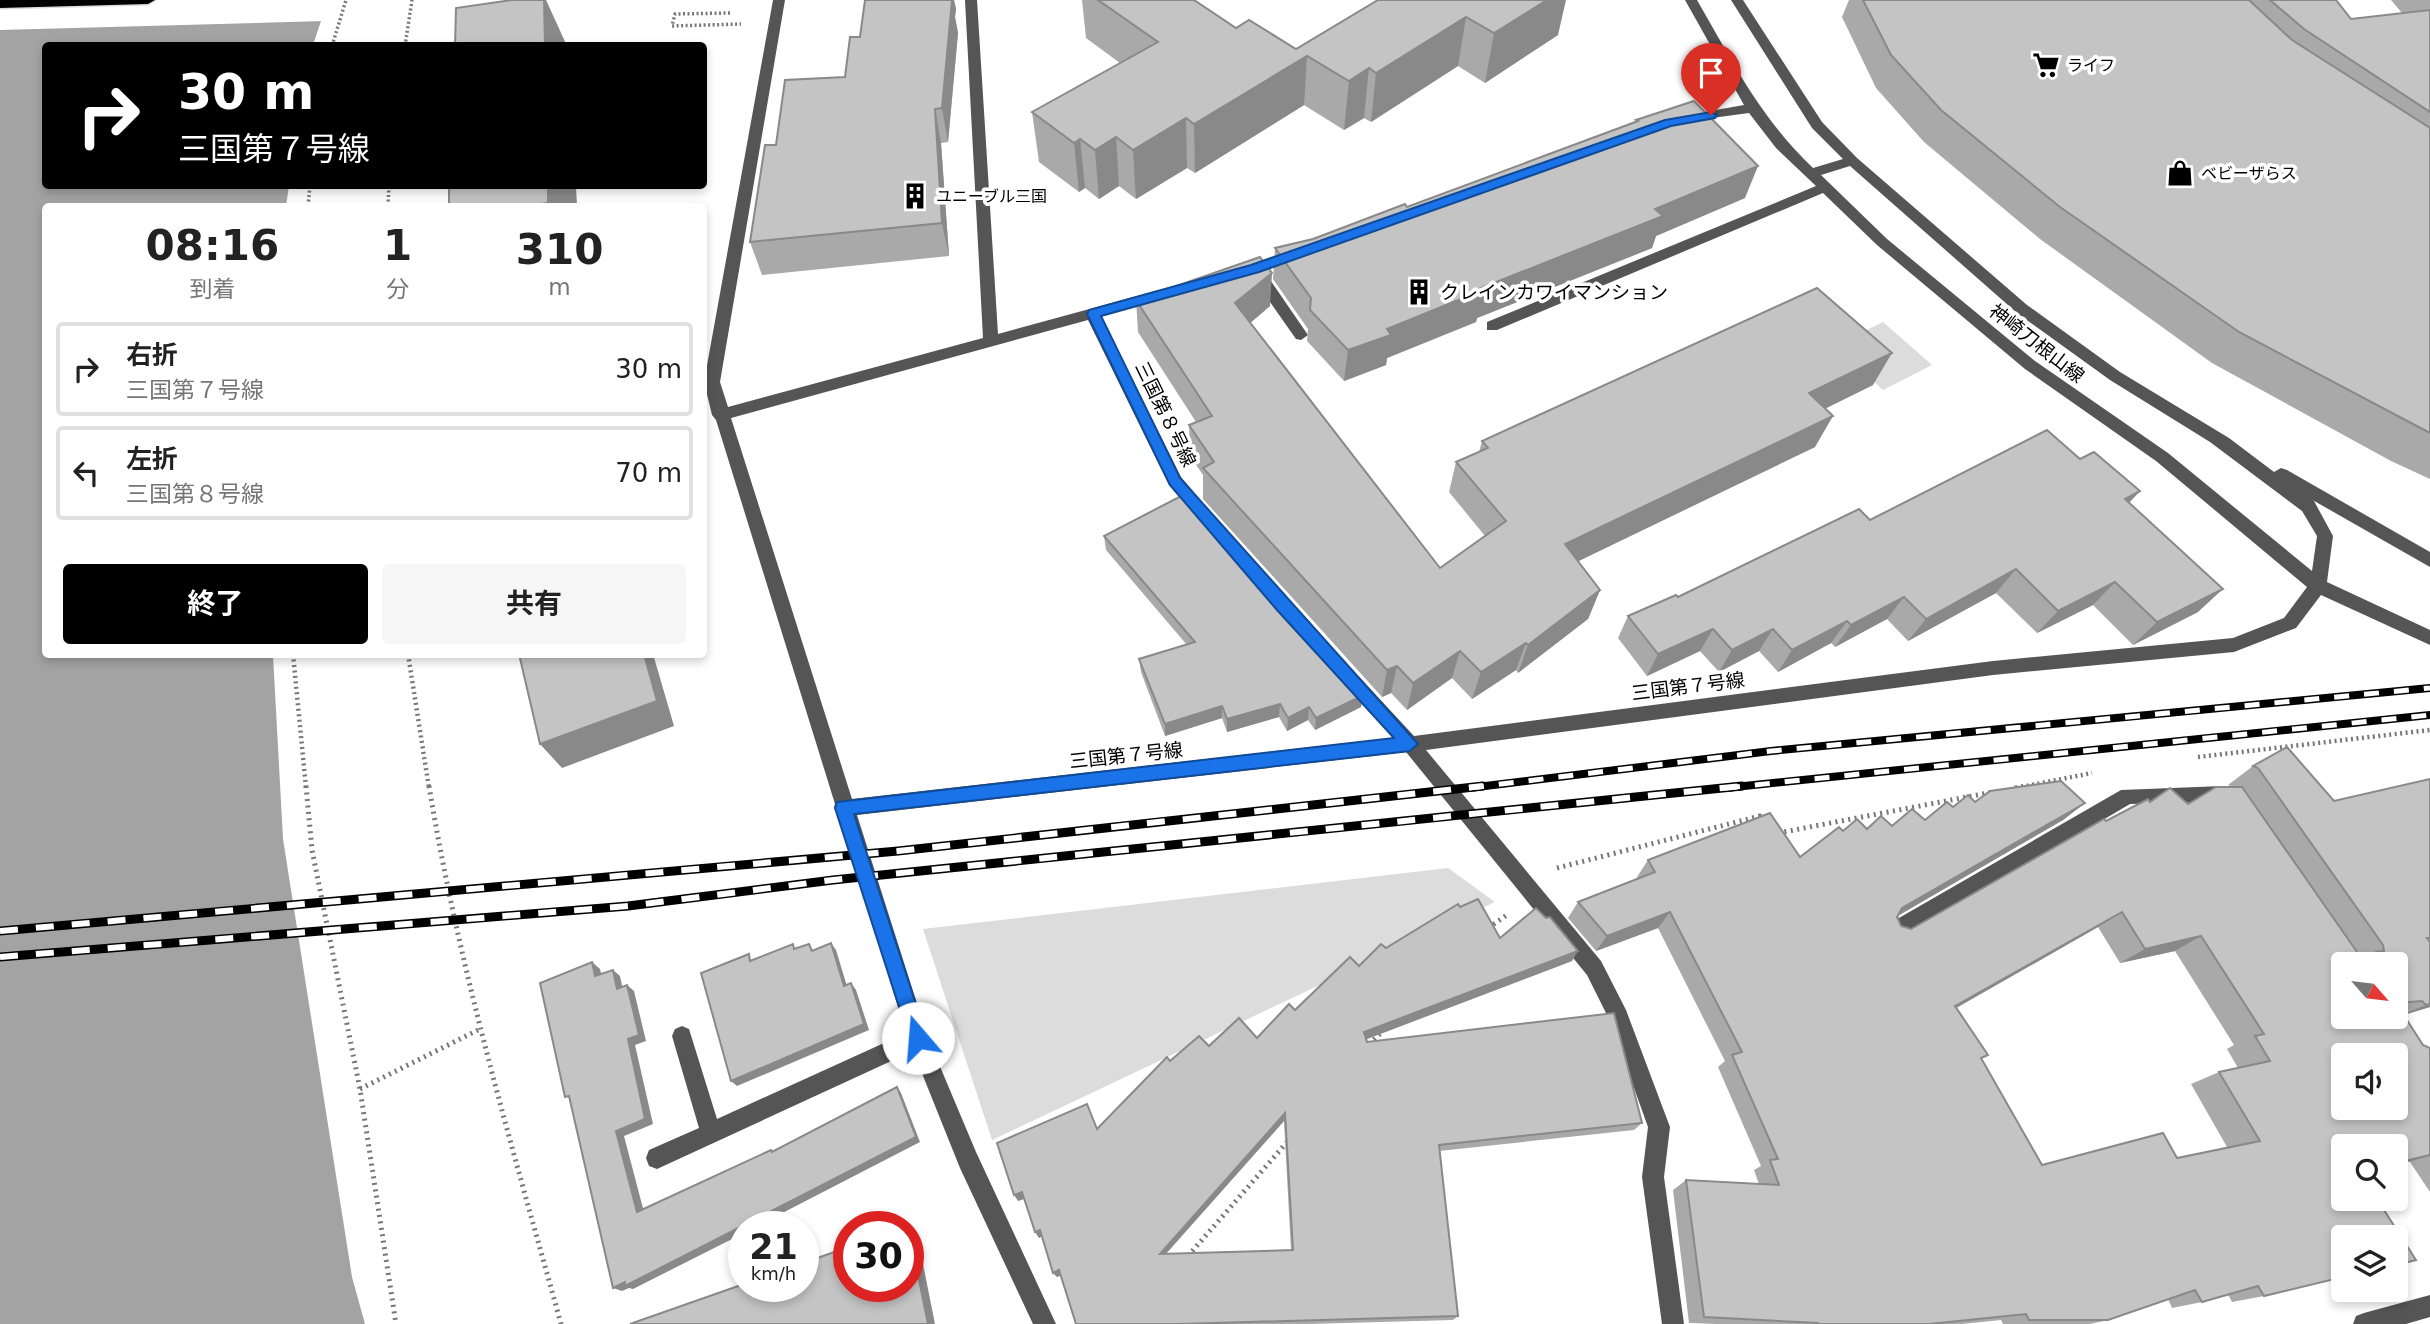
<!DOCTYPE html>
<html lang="ja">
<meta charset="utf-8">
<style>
body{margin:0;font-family:"DejaVu Sans","Noto Sans JP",sans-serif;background:#f6f6f6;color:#222;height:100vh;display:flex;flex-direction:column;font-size:26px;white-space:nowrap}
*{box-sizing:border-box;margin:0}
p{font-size:23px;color:#767676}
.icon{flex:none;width:38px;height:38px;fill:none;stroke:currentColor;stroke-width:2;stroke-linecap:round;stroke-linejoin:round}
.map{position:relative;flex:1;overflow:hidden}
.panel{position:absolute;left:42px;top:203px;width:665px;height:455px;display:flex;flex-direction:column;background:#fff;border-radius:7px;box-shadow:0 4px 10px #0003}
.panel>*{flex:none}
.banner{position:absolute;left:42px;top:42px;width:665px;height:147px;border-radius:7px;box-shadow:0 4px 10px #0003;background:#000;color:#fff;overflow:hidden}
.needle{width:46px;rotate:118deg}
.controls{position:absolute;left:2331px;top:952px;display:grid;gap:14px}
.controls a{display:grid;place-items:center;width:77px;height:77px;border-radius:7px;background:#fff;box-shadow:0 4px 10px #0003;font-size:35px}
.speed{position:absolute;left:728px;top:1211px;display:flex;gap:14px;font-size:35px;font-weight:700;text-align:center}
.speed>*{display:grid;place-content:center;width:91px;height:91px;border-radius:50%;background:#fff;box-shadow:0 4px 10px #0003;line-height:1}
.speed small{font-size:18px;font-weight:400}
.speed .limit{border:10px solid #d22;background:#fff;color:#111}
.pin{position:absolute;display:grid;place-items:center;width:60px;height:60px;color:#fff;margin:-72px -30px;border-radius:50% 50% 50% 0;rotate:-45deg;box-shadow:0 0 7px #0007}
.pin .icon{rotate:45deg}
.me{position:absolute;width:77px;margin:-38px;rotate:342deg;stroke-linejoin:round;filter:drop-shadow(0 0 5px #0008)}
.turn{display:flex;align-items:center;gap:24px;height:147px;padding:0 21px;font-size:32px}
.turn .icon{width:91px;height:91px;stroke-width:2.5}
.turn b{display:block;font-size:49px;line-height:60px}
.eta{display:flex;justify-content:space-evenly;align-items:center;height:119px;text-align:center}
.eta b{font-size:42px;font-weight:700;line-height:49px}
.button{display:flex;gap:14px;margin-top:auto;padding:14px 21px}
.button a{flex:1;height:80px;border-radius:7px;background:#000;color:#fff;font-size:28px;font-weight:700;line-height:80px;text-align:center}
.button a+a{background:#f6f6f6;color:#222}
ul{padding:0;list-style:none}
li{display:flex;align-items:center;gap:21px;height:94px;margin:0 14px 10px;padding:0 7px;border:4px solid #e0e0e0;border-radius:7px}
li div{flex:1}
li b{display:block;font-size:26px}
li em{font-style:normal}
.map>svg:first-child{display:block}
.green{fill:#dcdcdc}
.water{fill:#a3a3a3}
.pier{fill:#fff}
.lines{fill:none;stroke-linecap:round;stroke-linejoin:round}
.highway-casing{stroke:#dbdbdb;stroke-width:3}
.path-far2{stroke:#777;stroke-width:3.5;stroke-dasharray:2 2.5;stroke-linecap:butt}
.path-far1{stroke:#777;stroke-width:4.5;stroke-dasharray:2 3.5;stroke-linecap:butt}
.path{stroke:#777;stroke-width:5;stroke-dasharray:2 4.5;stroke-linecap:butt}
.minor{fill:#555;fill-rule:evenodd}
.highway{fill:#000;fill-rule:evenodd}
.rail-far1-casing{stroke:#000;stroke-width:8}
.rail-casing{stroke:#000;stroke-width:9}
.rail-far1{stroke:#fff;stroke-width:5;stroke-dasharray:15;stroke-linecap:butt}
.rail{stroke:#fff;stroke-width:6;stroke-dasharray:18;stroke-linecap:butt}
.wall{fill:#a9a9a9;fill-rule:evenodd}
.shaded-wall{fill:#898989}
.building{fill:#c4c4c4;stroke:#898989;stroke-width:2;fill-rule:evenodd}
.route{fill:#1a73e8;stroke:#114b97;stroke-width:2}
.labels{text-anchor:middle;stroke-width:7;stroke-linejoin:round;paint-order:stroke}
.far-poi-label{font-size:16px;fill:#000;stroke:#fff;text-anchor:start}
.poi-label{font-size:19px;fill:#000;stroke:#fff;text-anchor:start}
.street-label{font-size:19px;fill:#000;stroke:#fff}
</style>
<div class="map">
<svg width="2430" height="1324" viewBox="0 0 2430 1324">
<rect width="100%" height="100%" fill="#fff"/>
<g class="green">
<path d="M1883,322L1932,365L1883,390L1834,346Z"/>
<path d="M1448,868L1495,902L992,1140L923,929Z"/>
</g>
<path class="water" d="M0,0H328L313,45L46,46V186H289L286,206H46V654L273,655L283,839L352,1277L365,1324H0Z"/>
<path class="pier" d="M0,0H331L324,21L0,30Z"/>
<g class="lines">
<g class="highway-casing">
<path id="highway" d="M0,0H155L148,4L0,8Z"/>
</g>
<g class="path-far2">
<path d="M730,13L675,14L672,26L741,24"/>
<path d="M332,46L346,0"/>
<path d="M405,46L412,0"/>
<path d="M308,206L310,186"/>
<path d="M388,206L389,186"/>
</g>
<g class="path-far1">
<path d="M293,654L306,788"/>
<path d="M408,654L429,788"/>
<path d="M2198,757L2430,730"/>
<path d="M2016,788L2092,773"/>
</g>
<g class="path">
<path d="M306,786L312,850L360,1089L396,1324"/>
<path d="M429,786C459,969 512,1146 561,1324"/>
<path d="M2015,788L2025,786"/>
<path d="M1778,833L1993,792"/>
<path d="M1557,868L1760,816L1764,820"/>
<path d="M1488,928L1507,915"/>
<path d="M1369,1044L1383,1031"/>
<path d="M360,1089L480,1029"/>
<path d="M1188,1256L1288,1141"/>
</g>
<g class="minor">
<path d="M773,0H785L720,382L728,407L983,338L965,0H977L998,334L1159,290L1164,291V299L1101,316L1181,477L1233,539L1231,544H1219L1169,485L1088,320L731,418L852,799L1393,738L1326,664L1323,659L1326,654H1338L1414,736L1993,661L2233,638L2284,618L2307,587L2156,461L2025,369L1877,245L1823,193L1497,330H1487V322L1816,186L1776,148L1749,113L1682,122V116L1744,105L1685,0H1697C1734,64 1759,116 1813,168L1843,159L1812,128L1731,0H1743L1822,122L1857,158L2027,305L2120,372L2229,438L2274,472L2281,468L2287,470L2430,552V567L2309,498L2314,501L2333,536L2327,582L2430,630V645L2321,595L2296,628L2234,652L1993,675L1426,750L1601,961L1626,1010L1670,1127L1664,1177L1684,1324H1662L1642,1177L1648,1127L1610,1021L1587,975L1406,752L857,815L928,1038L976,1152L1056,1324H1033L960,1168L913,1051L657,1169L649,1166L646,1158L649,1150L699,1128L672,1036L675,1029L682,1026L689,1029L717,1119L906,1033L839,815L834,808L835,804L716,420L712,415L704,382ZM1850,166L2017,313L2110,380L2210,442L2302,511L2317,536L2312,571L2168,453L2035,361L1887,239L1821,175Z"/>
<path d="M1297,249L1302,251V257L1264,271L1308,335L1301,340L1296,339L1251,275L1244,277L1237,272L1239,268Z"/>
<path d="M2223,786L2230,788L2235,798L2233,804L2226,806L2218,802L2130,804L1899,940L1892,942L1885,940L1882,933L1885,926L2121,790Z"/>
<path d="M2430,1295V1317L2406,1324H2353L2356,1316L2364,1313Z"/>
</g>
<use href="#highway" class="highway"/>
<g class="rail-far1-casing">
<g id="rail-far1">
<path d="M1469,788L1771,751L2430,688"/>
<path d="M1725,788L2430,715"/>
</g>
</g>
<g class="rail-casing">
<g id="rail">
<path d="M0,931L898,851L1483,786"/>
<path d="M0,957L628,906L833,880L1742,786"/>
</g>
</g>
<use href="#rail-far1" class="rail-far1"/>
<use href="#rail" class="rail"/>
</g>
<g class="wall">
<path d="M865,0H954L956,9L955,17L958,33L948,142L941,143L949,256L762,275L750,242L776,145L845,77L860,37Z"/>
<path d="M1082,0H1194L1236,28L1296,49L1378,0L1558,35L1485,83L1458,66L1371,122L1364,118L1344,130L1304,105L1195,173L1187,168L1136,199L1119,186L1099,199L1085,188L1079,192L1039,162L1032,112L1120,63L1086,38Z"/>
<path d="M1849,0H2336L2351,19L2402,13L2391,0H2430V479L2391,461L2212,363L2040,239L1924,142L1876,88L1842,17Z"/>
<path d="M1636,120L1745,198L1656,236L1652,248L1477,318L1476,322L1387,358L1386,365L1344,381L1307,341L1308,329L1273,279L1275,248L1313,239L1407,207L1635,122Z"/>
<path d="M1136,300L1270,306L1250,323L1440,568L1485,536L1449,492L1456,462L1479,452L1482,441L1873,385L1825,409L1815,447L1578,561L1600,590L1588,619L1518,673L1516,670L1472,699L1452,678L1407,710L1391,693L1382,697L1203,499V475L1190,456L1189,425L1196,422L1138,332Z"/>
<path d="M2080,459L2140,491L2129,502L2198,612L2133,645L2093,605L2037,633L1996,593L1908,641L1887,619L1835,647L1831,643L1778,672L1759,651L1719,672L1700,651L1647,676L1618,638L1628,616L1678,597L1870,520Z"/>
<path d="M1104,536L1361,707L1315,730L1308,720L1287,731L1279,717L1227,732L1222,718L1165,736L1141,672L1139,659L1187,645L1106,550Z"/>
<path d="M2253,766L2334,801L2430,779V1007L2404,1015L2423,1045L2430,1048V1192L2410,1162L2343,1146L2264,1296L2232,1302L2228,1294L2202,1302L2172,1308L2168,1299L2108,1320L2090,1324H2003L2001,1320L1962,1324H1717L1689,1323L1673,1190L1686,1180L1759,1184L1754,1170L1761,1166L1718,1067L1725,1061L1658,928L1596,951L1568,918L1578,902L1638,879L1637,877L1648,860L1800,857L1843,831L1925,820L1953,807L1975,802L2085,803L2063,820L1898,915L1901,926L1911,929L2106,821L2150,802L2188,804L2233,787L2228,785ZM2098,927L2120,963L2175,951L2234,1045L2227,1049L2238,1068L2219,1072L2191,1084L2227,1147L2177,1158L2042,1165L1982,1059L1956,1008ZM2343,964H2396L2343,1017Z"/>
<path d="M1460,907L1500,938L1572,961L1366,1039L1367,1042L1642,1123L1634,1130L1439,1151L1458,1316L1453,1320L1309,1324H1076L1061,1275L1057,1277L1053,1273L1042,1236L1039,1238L1024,1199L1018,1201L1170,1061L1209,1046L1257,1038L1295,1010L1386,948ZM1284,1121L1291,1250L1166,1254Z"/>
</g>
<g class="shaded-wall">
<path d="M544,0H546L567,46H545Z"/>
<path d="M947,0H954L956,9L955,17L958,33L948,142L942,108Z"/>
<path d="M1547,0H1566L1558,35L1485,83L1494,33Z"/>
<path d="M1466,17L1458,66L1371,122L1376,73Z"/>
<path d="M1307,56L1304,105L1195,173L1194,124Z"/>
<path d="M1369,68L1364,118L1344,130L1349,81Z"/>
<path d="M935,109L941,143L949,256L942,223Z"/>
<path d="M1186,118L1187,168L1136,199L1133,150Z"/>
<path d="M1116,137L1119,186L1099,199L1095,150Z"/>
<path d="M1080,139L1085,188L1079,192L1074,143Z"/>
<path d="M1758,166L1745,198L1656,236L1652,248L1477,318L1476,322L1387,358L1386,365L1344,381L1348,350L1387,329L1481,288L1655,209Z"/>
<path d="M548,186H576L577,206H527Z"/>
<path d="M1272,273L1270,306L1235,336V303Z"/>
<path d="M1892,353L1873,385L1793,424L1809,393Z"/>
<path d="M1833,416L1815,447L1554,573L1565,544Z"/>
<path d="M2140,491L2118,515L2125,499Z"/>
<path d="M2016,569L1996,593L1908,641L1926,619Z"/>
<path d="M2115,582L2093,605L2037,633L2058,611Z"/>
<path d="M2223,589L2198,612L2133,645L2157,622Z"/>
<path d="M1600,590L1588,619L1518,673L1528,645Z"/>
<path d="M1904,597L1887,619L1835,647L1851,625Z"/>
<path d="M1847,621L1831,643L1778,672L1792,650Z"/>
<path d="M1713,629L1700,651L1647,676L1658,654Z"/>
<path d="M1773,629L1759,651L1719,672L1732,650Z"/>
<path d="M1526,643L1516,670L1472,699L1481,672Z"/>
<path d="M1460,651L1452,678L1407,710L1413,683Z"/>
<path d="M644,654H653L674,726L562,768L540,744Z"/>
<path d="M1397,666L1391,693L1382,697L1387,670Z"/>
<path d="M1364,695L1361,707L1315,730L1316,718Z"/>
<path d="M1280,704L1279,717L1227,732V719Z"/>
<path d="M1222,706V718L1165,736V724Z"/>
<path d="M1309,707L1308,720L1287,731L1288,718Z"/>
<path d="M2085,803L2063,820L1884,924L1902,908Z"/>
<path d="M1670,912L1658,928L1596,951L1607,936Z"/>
<path d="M2122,912L2098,927L1935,1020L1955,1006Z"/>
<path d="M2201,936L2175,951L2120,963L2145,949Z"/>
<path d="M831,943L836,950L849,993L844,986Z"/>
<path d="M1578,951L1572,961L1362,1041L1364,1032Z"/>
<path d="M592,962L600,969L603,982L595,976Z"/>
<path d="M613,970L620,976L624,995L617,989Z"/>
<path d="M851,983L856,990L869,1030L737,1086L731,1081Z"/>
<path d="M627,985L634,991L646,1041L635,1045L653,1124L624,1136L645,1216L637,1212L616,1131L628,1039Z"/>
<path d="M2430,1004V1007L2393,1018L2426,1005Z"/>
<path d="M897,1087L901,1093L920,1142L755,1227H744V1233L633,1289L629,1288L622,1291L613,1288Z"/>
<path d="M1285,1113L1284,1121L1161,1259L1160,1254Z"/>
<path d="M2430,1155V1156L2396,1165V1163Z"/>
<path d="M1022,1192L1026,1198L1018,1201L1014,1195Z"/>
<path d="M908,1226L917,1234L935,1324H928Z"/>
<path d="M1040,1230L1043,1236L1039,1238L1035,1232Z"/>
<path d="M1059,1270L1062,1275L1057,1277L1053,1273Z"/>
</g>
<g class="building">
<path d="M512,0H544L545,46H455L456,8Z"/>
<path d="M865,0H952L942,108L935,109L942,223L750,242L765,145H776L785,80L845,77L850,37H860Z"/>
<path d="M1098,0H1194L1236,28L1249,20L1296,49L1378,0H1547L1494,33L1466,17L1376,73L1369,68L1349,81L1307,56L1194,124L1186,118L1133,150L1116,137L1095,150L1080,139L1074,143L1032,112L1158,42Z"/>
<path d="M1863,0H2249L2292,40L2430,128V433L2239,332L2060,207L1941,110L1891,55Z"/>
<path d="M2270,0H2336L2351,19L2430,10V112L2304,29Z"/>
<path d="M1694,101L1758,166L1655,209L1663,216L1481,288L1483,290L1387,329L1391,335L1348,350L1310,310L1311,298L1275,248L1313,239L1405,204L1407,207L1638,121L1636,120Z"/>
<path d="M449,186H548V203L527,206H449Z"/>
<path d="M1260,257L1272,273L1235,303L1440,568L1506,521L1456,462L1488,448L1482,441L1817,288L1892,353L1809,393L1833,416L1565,544L1600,590L1528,645L1526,643L1481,672L1460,651L1413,683L1397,666L1387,670L1203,468L1214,462L1189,425L1212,416L1136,300Z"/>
<path d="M2047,430L2080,459L2094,452L2140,491L2125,499L2223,589L2157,622L2115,582L2058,611L2016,569L1926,619L1904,597L1851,625L1847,621L1792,650L1773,629L1732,650L1713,629L1658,654L1628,616L1676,595L1678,597L1859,509L1870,520Z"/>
<path d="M1185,494L1364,695L1316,718L1309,707L1288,718L1280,704L1227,719L1222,706L1165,724L1139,659L1195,642L1104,536Z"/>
<path d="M519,654H644L657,701L540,744Z"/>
<path d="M2287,747L2334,801L2430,779V938H2427L2430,942V1004L2426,1005L2422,1001L2396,1003L2423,1045L2430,1048V1155L2396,1163V1146H2343V1199H2377L2416,1260L2396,1265V1237H2343V1277L2264,1296L2258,1286L2202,1302L2195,1290L2108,1320H2029L2026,1314L1929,1324H1819L1818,1323L1704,1317L1686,1180L1779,1185L1770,1160L1778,1159L1732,1055L1742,1052L1670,912L1607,936L1578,902L1655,872L1648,860L1770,813L1800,857L1839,827L1843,831L1857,819L1867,829L1881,816L1892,826L1912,809L1925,820L1947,802L1953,807L1968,795L1975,802L1990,791L2061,781L2085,803L1902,908L1897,917L1901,926L1911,929L2104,819L2106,821L2148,799L2150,802L2170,788L2188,804L2216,787H2242L2364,962L2370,964H2343V1017H2396V964H2375L2376,952L2384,951L2383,945L2258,768L2253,766ZM2122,912L2145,949L2201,936L2264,1034L2255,1036L2270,1061L2219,1072L2260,1141L2177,1158L2163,1133L2042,1165L1981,1058L1988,1055L1955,1006ZM2343,1055H2396V1108H2343Z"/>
<path d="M1478,899L1500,938L1536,908L1546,918L1550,917L1578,951L1364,1032L1367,1042L1614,1013L1642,1123L1439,1145L1458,1316L1180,1324H1076L1059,1270L1053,1273L1040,1230L1035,1232L1022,1192L1014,1195L997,1143L1087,1104L1097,1129L1167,1057L1170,1061L1199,1036L1209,1046L1239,1018L1257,1038L1289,1004L1295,1010L1350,957L1359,966L1381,944L1386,948L1458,904L1460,907ZM1285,1113L1293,1250L1160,1254Z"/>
<path d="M831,943L844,986L851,983L864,1024L731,1081L701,973L749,954L750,961L793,944L794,949L809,944L812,951Z"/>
<path d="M592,962L595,976L613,970L617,989L627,985L639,1035L628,1039L645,1119L616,1131L637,1212L771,1150L772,1152L897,1087L916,1137L625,1286V1282L613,1288L569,1096L565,1097L540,983Z"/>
<path d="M908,1226L928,1324H630L744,1284V1286H803V1263L849,1247V1286H908L907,1227Z"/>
</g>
<path class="route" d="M1711,112L1717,115L1715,118L1671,126L1259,272L1101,316L1180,478L1418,744L1410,751L854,814L927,1038L925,1044L918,1047L911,1044L835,808L837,802L1394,738L1277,610L1170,485L1087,314L1089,310L1251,265L1665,120Z"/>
<defs>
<g id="supermarket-bare" transform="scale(2.1)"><path d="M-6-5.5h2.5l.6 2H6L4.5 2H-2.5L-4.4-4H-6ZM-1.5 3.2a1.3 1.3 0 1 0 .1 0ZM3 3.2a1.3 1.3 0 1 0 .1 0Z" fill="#000" stroke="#fff" stroke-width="2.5" paint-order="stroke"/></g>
<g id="shop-bare" transform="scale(2.1)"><path d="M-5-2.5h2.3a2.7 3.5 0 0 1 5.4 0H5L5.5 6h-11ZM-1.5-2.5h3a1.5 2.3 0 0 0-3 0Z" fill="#000" stroke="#fff" stroke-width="2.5" paint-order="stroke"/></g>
<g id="building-bare" transform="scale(2.1)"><path d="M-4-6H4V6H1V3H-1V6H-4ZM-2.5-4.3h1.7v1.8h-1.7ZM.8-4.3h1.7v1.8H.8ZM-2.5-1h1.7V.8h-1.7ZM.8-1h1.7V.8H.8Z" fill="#000" stroke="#fff" stroke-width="2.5" paint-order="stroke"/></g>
</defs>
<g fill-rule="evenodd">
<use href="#supermarket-bare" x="2046" y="65"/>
<use href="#shop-bare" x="2180" y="173"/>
<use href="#building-bare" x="915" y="196"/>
<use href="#building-bare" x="1419" y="292"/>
</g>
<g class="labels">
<g class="far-poi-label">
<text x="2067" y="71">ライフ</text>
<text x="2201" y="179">ベビーザらス</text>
<text x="936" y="202">ユニーブル三国</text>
</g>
<g class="poi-label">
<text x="1440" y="299">クレインカワイマンション</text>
</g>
<g class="street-label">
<text transform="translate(2037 343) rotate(38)" y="7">神崎刀根山線</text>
<text transform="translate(1166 414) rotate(64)" y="7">三国第８号線</text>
<text transform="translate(1688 686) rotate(-7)" y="7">三国第７号線</text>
<text transform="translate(1126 755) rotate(-6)" y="7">三国第７号線</text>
</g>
</g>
</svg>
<div class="controls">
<a><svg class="needle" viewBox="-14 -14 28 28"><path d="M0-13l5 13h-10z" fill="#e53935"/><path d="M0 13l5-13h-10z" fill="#767676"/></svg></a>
<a><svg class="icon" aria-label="sound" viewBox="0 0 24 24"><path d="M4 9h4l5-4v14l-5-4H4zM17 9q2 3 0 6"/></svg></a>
<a><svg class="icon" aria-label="search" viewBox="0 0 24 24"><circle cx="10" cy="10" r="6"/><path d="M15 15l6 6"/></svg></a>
<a><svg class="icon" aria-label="layers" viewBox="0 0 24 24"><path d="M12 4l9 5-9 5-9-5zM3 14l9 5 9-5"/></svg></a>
</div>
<div class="speed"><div>21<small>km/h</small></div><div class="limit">30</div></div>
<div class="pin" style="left:1711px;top:115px;background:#d93025"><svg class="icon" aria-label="arrive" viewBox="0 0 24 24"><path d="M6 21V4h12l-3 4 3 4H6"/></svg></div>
<svg class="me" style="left:918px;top:1038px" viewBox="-20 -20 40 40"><circle r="19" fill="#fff"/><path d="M0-13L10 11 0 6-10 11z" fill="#1a73e8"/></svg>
<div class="banner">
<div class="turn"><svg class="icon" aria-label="right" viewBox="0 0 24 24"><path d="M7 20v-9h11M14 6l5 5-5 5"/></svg><div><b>30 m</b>三国第７号線</div></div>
</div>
<section class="panel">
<div class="eta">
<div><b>08:16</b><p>到着</p></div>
<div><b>1</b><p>分</p></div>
<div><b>310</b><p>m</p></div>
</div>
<ul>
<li><svg class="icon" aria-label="right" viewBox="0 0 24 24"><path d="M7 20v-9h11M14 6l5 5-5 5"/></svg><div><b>右折</b><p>三国第７号線</p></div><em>30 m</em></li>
<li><svg class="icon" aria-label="left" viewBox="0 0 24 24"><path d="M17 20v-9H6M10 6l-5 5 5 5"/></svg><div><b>左折</b><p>三国第８号線</p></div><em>70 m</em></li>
</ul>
<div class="button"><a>終了</a><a>共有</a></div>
</section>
</div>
